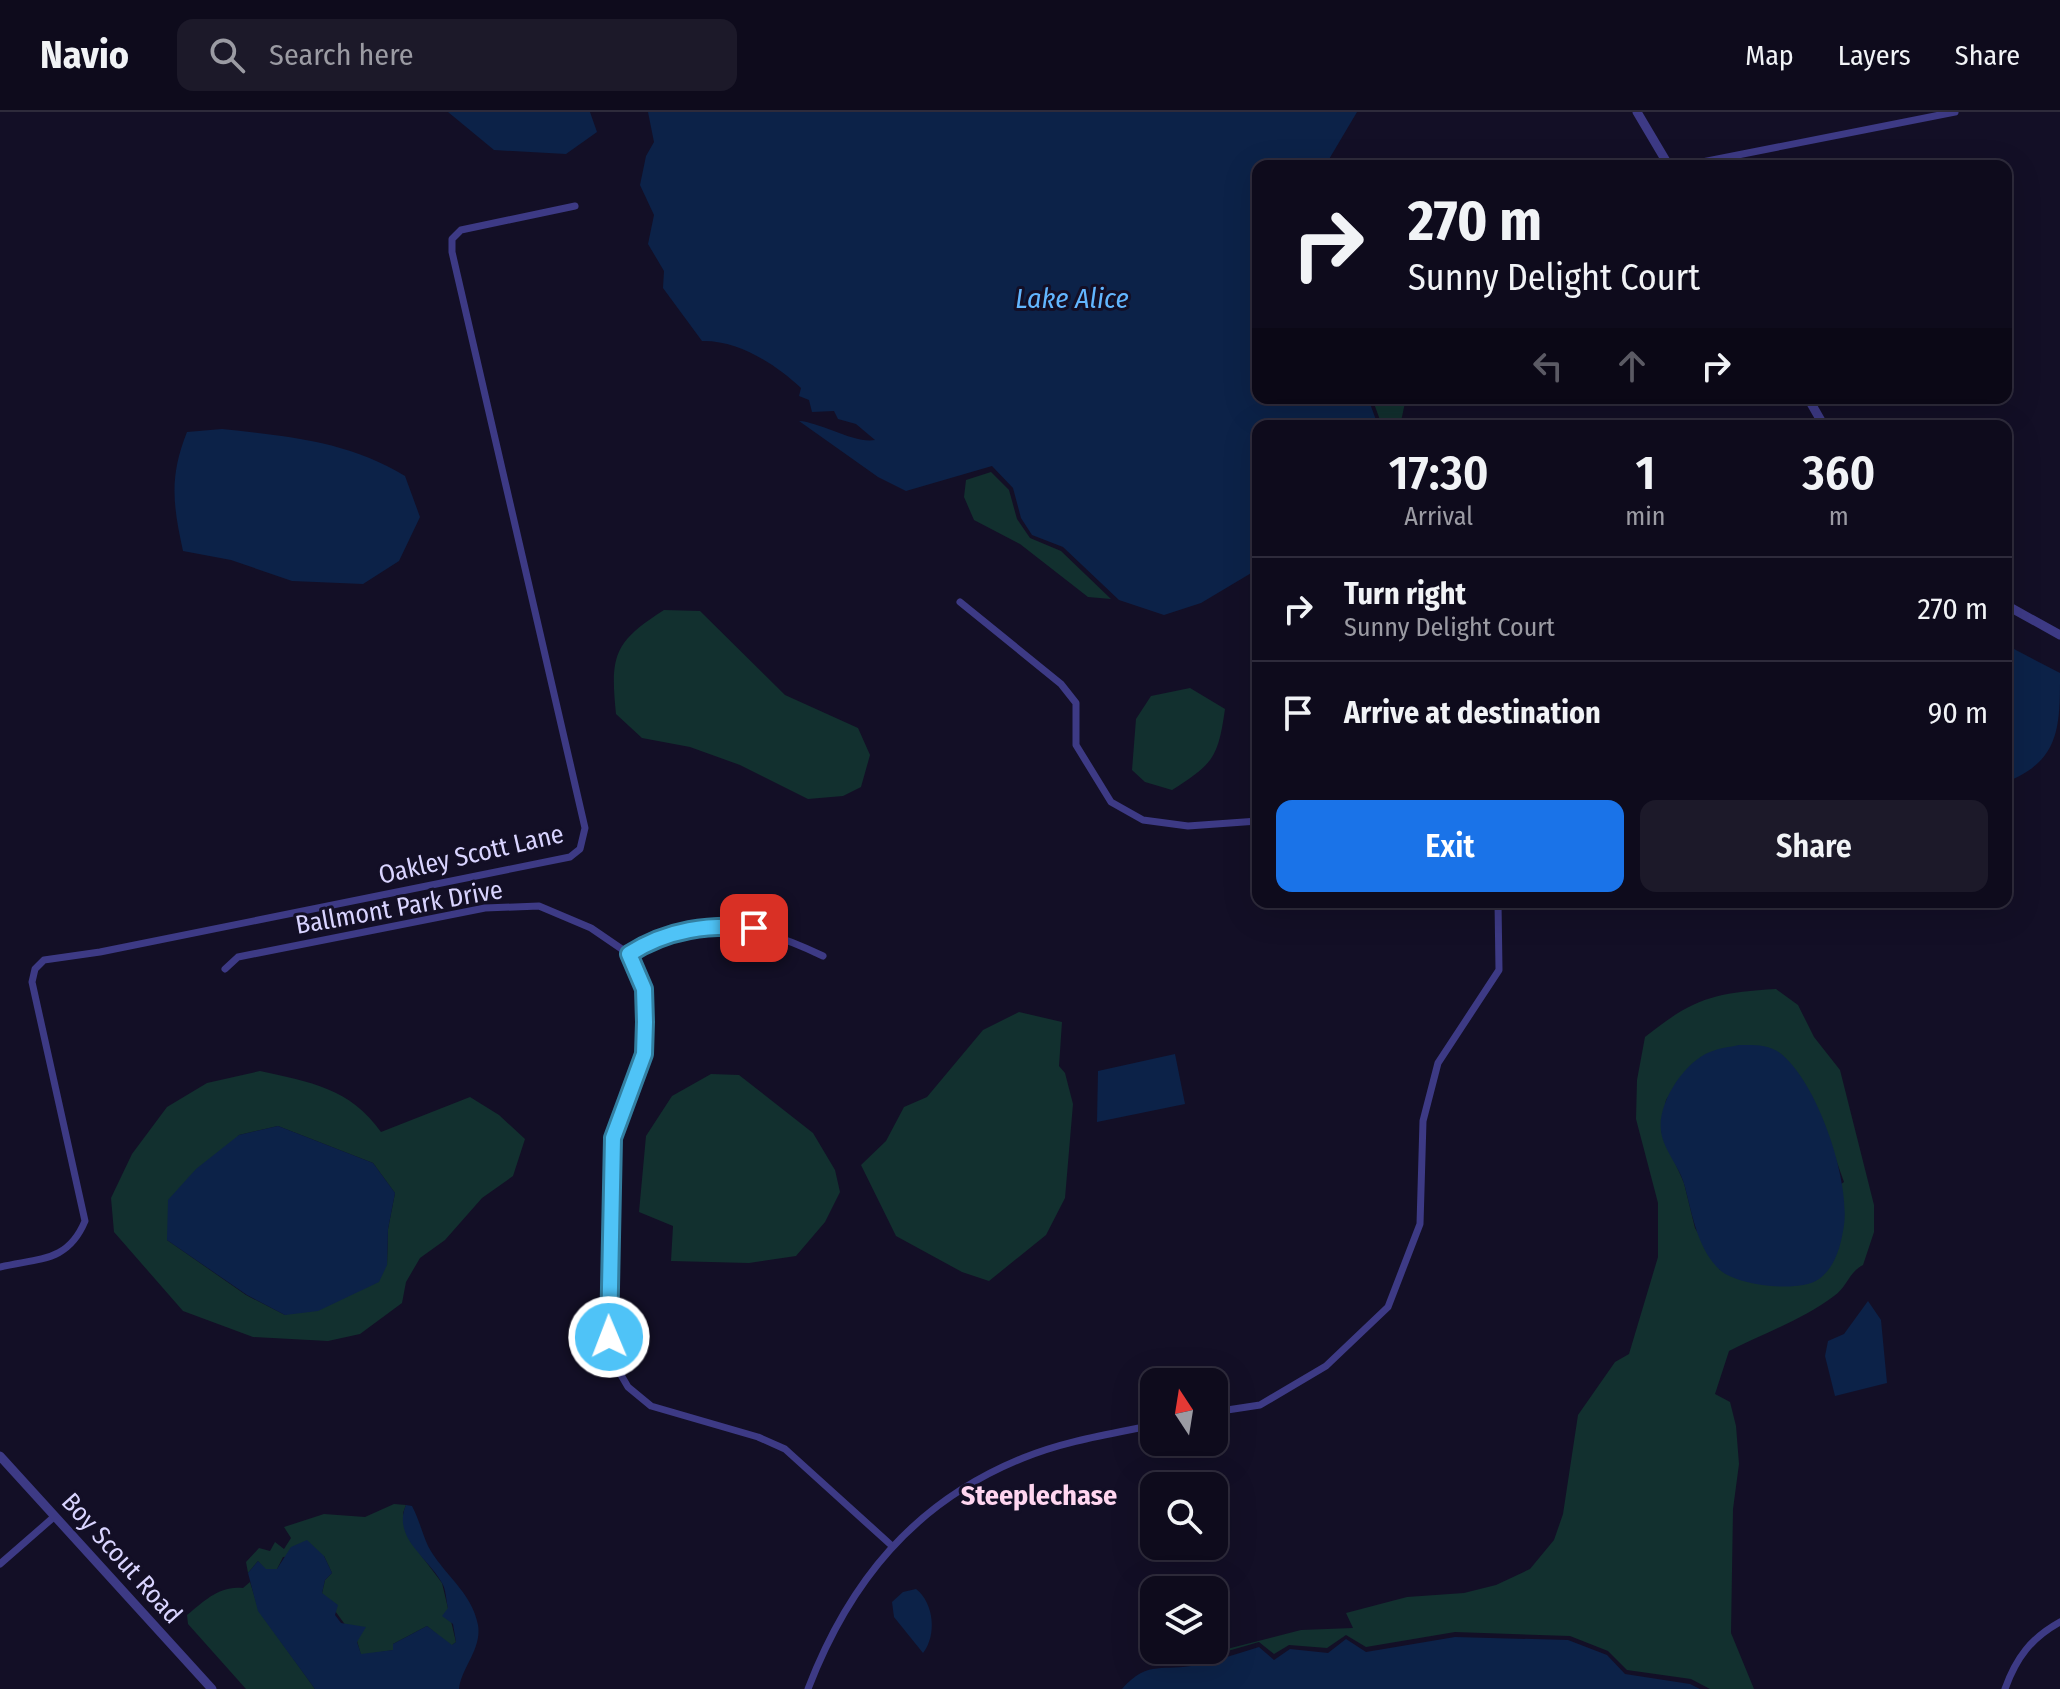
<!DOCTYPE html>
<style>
body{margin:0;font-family:"Fira Sans Condensed",sans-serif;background:#1c1929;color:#f1f3f6;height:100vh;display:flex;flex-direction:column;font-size:30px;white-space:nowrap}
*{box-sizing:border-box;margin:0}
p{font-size:26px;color:#9b9ba3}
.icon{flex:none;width:44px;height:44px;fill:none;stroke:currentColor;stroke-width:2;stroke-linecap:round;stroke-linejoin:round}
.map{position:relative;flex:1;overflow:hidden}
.details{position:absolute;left:1252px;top:308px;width:760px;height:488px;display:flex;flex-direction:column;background:#0e0b1c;border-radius:16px;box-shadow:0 8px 32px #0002,0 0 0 2px #2e2b3b}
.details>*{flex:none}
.top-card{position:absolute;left:1252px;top:48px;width:760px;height:244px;border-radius:16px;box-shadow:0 8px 32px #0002,0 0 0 2px #2e2b3b;background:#0e0b1c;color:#f1f3f6;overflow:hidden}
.needle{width:52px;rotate:348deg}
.fabs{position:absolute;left:1140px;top:1256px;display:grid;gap:16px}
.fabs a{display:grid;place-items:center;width:88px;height:88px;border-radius:16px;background:#0e0b1c;box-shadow:0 8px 32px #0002,0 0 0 2px #2e2b3b;font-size:40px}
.pin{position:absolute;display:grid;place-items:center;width:68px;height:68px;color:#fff;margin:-34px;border-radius:16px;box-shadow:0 4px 12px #0006}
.me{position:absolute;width:88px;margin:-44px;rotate:359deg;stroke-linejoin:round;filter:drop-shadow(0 0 6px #0008)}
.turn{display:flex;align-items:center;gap:28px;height:168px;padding:0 24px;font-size:36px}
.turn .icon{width:104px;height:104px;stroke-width:2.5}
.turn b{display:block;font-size:56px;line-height:68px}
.lanes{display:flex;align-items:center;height:76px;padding:0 24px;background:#0003;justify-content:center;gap:40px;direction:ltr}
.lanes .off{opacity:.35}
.eta{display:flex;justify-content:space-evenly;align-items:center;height:136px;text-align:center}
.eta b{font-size:48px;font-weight:600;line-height:56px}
.primary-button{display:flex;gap:16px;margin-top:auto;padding:16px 24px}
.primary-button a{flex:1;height:92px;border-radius:16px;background:#1a73e8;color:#fff;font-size:32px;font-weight:600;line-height:92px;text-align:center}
.primary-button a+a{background:#1c1929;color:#f1f3f6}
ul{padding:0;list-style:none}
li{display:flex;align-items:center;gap:24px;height:104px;padding:0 24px;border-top:2px solid #2e2b3b}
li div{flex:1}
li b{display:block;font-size:30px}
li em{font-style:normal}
header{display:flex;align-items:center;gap:48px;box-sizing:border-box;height:112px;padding:0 40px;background:#0e0b1c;border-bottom:2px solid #2e2b3b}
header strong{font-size:38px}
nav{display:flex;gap:44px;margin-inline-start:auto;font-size:28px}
.search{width:560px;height:72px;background:#1c1929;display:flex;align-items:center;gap:20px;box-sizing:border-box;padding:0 28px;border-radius:16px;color:#9b9ba3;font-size:30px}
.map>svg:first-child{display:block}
.green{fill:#12302f;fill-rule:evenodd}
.water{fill:#0c2248}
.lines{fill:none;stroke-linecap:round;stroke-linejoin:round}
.minor{stroke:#3d3a85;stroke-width:7}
.tertiary{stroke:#3d3a85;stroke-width:9}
.route-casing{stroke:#337fa1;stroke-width:20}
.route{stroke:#4fc3f7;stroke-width:14}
.labels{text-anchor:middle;stroke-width:6;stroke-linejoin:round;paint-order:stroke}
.street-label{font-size:26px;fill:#d9d4ff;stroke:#130f26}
.water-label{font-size:28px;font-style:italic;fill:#62b6ff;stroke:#130f26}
.neighbourhood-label{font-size:28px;font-weight:bold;fill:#ffd6f0;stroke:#130f26}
</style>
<header>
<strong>Navio</strong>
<div class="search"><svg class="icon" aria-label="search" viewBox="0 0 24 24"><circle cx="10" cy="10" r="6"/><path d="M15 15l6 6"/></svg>Search here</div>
<nav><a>Map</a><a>Layers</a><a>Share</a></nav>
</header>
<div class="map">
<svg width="2060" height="1577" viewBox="0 0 2060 1577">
<rect width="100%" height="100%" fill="#130f26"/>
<g class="green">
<path d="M1372,286H1406L1400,314H1378L1380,308Z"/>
<path d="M991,360L1009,378L1017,407L1030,426L1061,439L1111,487L1088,485L1020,432L974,408L964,385L966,368Z"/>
<path d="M664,498L700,499L785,583L858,616L870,643L861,675L843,684L808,687L740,653L690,635L642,626L616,602C610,543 614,530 664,498Z"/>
<path d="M1190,576L1225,597C1218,646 1213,652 1172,678L1145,670L1132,658L1136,607L1151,584Z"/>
<path d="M1776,877L1798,893L1814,925L1840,958L1874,1093V1120L1863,1153C1849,1160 1847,1175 1834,1184C1802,1208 1764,1221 1729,1239L1715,1282L1730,1290L1736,1314L1739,1352L1733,1397L1731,1521L1754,1577H1710L1691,1567L1627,1558L1608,1539L1570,1524L1455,1520L1366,1535L1346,1523L1327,1536L1289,1533L1274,1542L1259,1530L1193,1549H1180L1301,1518L1353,1516L1346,1501L1407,1485L1464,1481L1496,1473L1530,1457L1554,1428L1563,1402L1578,1303L1615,1250L1629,1242L1658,1145V1091L1636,1007L1637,968L1645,925C1694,886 1713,881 1776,877ZM1684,961L1835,1045L1844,1070L1720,1158L1695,1116L1684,1071L1661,1019L1666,988Z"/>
<path d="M1019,900L1062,910L1059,954L1065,961L1073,992L1065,1086L1046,1123L989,1169L962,1160L896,1124L861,1053L886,1029L904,995L927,985L983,918Z"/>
<path d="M260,959C310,970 350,976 381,1020L470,985L499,1003L525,1027L513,1064L482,1086L445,1128L420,1146L406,1170L402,1191L360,1222L328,1229L253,1225L183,1199L114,1120L111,1086L132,1042L167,995L207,971ZM278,1014L373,1051L395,1081L388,1117L387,1153L285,1203L246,1183L167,1128L239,1023Z"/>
<path d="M711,962L739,963L813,1021L835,1058L840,1080L825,1110L796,1144L749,1151L671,1149L673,1114L639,1100L646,1024L672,984Z"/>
<path d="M394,1392L406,1393L403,1401L420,1442L442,1471L456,1530L451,1534L427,1514L393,1532L394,1538L361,1543L357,1529L322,1481L325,1468L332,1461L324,1444L283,1445L277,1457H265L258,1449L248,1461L246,1450L259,1436L270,1439L275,1430L284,1437L291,1426L284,1415L324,1402L365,1405Z"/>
<path d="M250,1470L259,1499L315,1577H246L188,1512L187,1503C204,1489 220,1473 243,1476Z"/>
</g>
<g class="water">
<path d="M448,0H590L597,20L566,42L494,38Z"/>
<path d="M648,0H1357L1325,54H1258V286H1368L1376,308L1374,314H1258V457L1201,491L1164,503L1119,488L1063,435L1032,423L1021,406L1013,376L992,354L906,379L878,365L799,309C820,310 855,332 875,328L856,312L838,307L834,299L812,300L809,288L799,284L801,276C775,252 738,228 702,229L663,176L664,159L648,132L654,103L640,73L646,44L654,30Z"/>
<path d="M222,317C287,324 348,329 405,364L420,405L399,449L363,472L292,469L231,448L183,439C173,393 169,365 187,320Z"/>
<path d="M2014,537L2060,561C2060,615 2060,649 2006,670V538Z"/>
<path d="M1739,933C1753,933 1768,932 1780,941C1818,970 1853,1074 1843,1119C1840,1137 1834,1156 1819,1167C1800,1181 1738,1174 1720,1158C1698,1138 1692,1102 1685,1075C1681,1056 1663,1038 1661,1019C1657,992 1684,950 1710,940C1719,936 1730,935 1739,933Z"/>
<path d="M1175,942L1185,992L1097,1010L1098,959Z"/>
<path d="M278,1014L373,1051L395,1081L388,1117L387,1153L379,1170L318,1199L285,1203L247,1183L167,1128L168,1088L196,1057L239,1023Z"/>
<path d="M1868,1189L1881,1208L1887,1271L1835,1284L1825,1244L1828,1229L1844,1222Z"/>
<path d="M406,1393L412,1394C419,1407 422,1421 428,1434C442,1461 472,1480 478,1513C482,1537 461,1556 459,1577H315L258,1499L248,1461L258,1449L266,1457H277L291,1435L307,1428L324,1444L332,1461L325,1468L322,1481L338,1493L335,1503L341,1511L366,1515L357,1530L361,1542L393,1538V1532L427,1514L452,1533L456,1530L453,1512L442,1504L448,1496C446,1488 446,1477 442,1471C428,1445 392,1426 406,1393Z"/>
<path d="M916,1477C934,1491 937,1523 923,1541L894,1505L892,1490L903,1480Z"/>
<path d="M1455,1525L1568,1528L1607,1543L1625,1562L1690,1572L1700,1577H1122C1148,1547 1164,1560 1197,1553C1218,1548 1239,1541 1259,1535L1274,1548L1290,1537L1328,1541L1346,1527L1366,1540Z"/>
</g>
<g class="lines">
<g class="minor">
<path d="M1682,54L1955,0"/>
<path d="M960,490L1061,572L1076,591V633L1111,690L1143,708L1188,714L1258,709"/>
<path d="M629,842C696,799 755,811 823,844"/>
<path d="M225,857L238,845L485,796L539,794L591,816L629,842L644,877L645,910L644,942L613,1026L608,1217L614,1251L628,1275L651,1294L758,1325L785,1337L891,1433"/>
<path d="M0,1155C40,1146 68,1150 85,1109L32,870L35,857L44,848L100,840L570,745L580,737L585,716L452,140V127L461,118L575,94"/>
<path d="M1214,1300L1260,1293L1326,1254L1388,1195L1420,1112L1423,1009L1438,951L1499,858L1498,790"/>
<path d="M0,1452L55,1404"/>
<path d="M808,1577C849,1470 914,1390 1023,1346C1064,1329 1110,1322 1154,1313"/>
<path d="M2005,1577C2016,1546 2031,1526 2060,1510"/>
</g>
<g class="tertiary">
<path d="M1637,0L1669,54"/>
<path d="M1808,286L1824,314"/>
<path d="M2006,493L2060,523"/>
<path d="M0,1344L212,1577"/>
</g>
</g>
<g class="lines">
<g class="route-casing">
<path id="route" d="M609,1225L613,1026L644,942L645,910L644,877L629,842C668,817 709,812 754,816"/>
</g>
<use href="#route" class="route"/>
</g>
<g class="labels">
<g class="street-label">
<text transform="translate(471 742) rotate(-13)" y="9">Oakley Scott Lane</text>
<text transform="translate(399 795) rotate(-10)" y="9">Ballmont Park Drive</text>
<text transform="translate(122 1446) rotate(48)" y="9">Boy Scout Road</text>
</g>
<g class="water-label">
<text x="1072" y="196">Lake Alice</text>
</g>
<g class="neighbourhood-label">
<text x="1039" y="1393">Steeplechase</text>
</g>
</g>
</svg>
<div class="fabs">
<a><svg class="needle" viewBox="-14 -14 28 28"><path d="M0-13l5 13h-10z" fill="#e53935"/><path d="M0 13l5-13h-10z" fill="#9b9ba3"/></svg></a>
<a><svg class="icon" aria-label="search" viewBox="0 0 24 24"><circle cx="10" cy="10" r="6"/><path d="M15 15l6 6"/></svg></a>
<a><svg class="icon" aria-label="layers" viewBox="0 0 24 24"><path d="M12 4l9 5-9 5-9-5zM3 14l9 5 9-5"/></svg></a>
</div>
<div class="pin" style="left:754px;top:816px;background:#d93025"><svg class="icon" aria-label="arrive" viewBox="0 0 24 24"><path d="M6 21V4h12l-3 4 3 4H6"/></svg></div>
<svg class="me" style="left:609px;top:1225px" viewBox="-20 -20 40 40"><circle r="17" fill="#4fc3f7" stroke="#fff" stroke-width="3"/><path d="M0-11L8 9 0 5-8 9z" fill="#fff"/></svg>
<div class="top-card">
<div class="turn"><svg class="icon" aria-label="right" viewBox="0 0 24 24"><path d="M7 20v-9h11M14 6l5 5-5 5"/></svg><div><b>270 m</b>Sunny Delight Court</div></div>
<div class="lanes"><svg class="icon off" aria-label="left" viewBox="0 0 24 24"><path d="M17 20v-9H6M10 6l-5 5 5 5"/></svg><svg class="icon off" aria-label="ahead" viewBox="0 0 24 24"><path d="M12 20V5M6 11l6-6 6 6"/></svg><svg class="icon" aria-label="right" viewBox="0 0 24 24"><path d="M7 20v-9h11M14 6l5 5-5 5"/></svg></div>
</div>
<section class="details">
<div class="eta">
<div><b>17:30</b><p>Arrival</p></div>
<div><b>1</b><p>min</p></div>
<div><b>360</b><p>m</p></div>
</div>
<ul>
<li><svg class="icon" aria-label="right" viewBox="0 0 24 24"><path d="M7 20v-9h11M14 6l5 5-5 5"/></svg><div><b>Turn right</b><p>Sunny Delight Court</p></div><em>270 m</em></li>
<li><svg class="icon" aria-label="arrive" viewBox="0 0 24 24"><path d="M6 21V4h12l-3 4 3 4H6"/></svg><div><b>Arrive at destination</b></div><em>90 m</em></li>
</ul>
<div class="primary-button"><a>Exit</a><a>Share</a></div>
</section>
</div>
